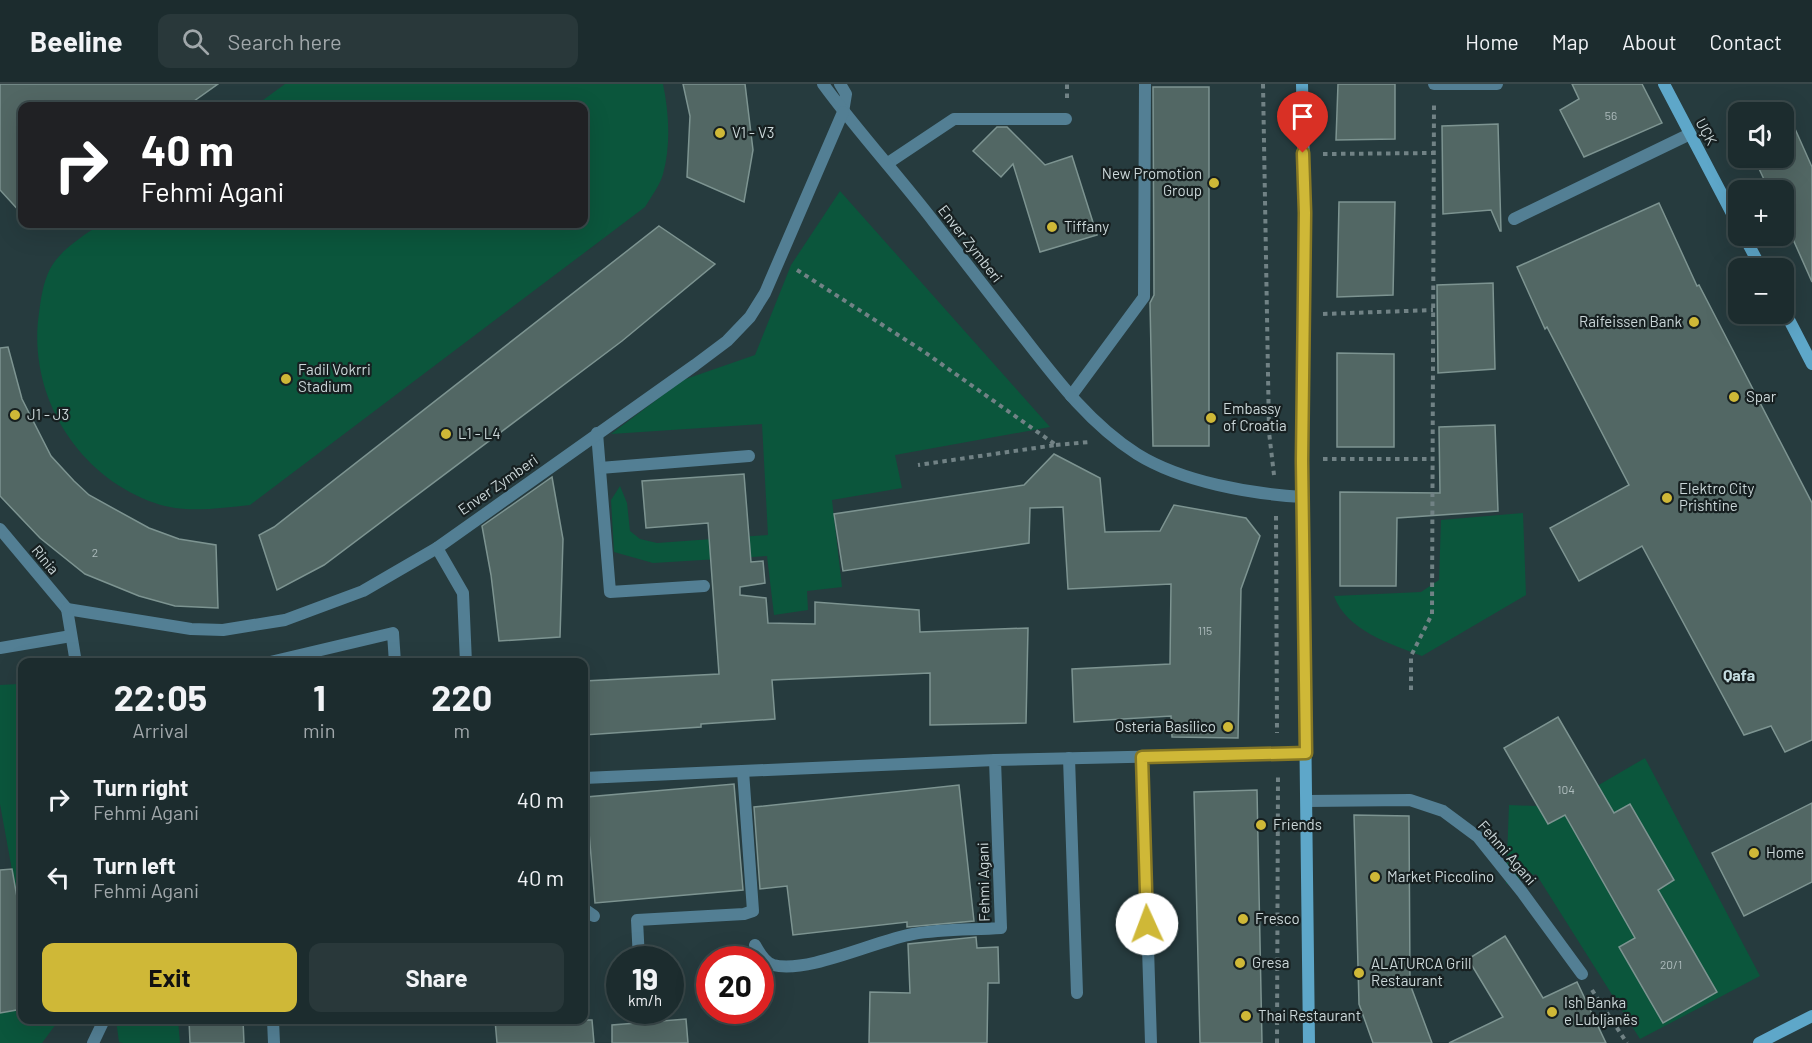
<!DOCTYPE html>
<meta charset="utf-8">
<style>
body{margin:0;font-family:Barlow,sans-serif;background:#29383a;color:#f1f3f6;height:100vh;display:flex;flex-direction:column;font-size:22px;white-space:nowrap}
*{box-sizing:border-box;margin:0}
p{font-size:20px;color:#a0a7aa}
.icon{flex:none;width:33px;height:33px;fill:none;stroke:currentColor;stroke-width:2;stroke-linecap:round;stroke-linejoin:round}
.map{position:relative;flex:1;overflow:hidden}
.details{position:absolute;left:18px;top:574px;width:570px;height:366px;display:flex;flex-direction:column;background:#1c2c2e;border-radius:12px;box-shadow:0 6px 24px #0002,0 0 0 2px #3a484a}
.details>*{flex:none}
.guide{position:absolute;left:18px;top:18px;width:570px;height:126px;border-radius:12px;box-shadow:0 6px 24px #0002,0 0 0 2px #3a484a;background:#202124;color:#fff;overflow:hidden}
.buttons{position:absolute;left:1728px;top:18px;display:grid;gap:12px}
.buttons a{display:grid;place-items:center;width:66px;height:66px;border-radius:12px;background:#1c2c2e;box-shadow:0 6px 24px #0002,0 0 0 2px #3a484a;font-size:30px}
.speed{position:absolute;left:606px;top:862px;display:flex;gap:12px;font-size:30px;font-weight:700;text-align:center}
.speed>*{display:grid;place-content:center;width:78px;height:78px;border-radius:50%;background:#1c2c2e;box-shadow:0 6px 24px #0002,0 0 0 2px #3a484a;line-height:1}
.speed small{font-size:15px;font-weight:400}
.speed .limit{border:9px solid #d22;background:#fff;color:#111}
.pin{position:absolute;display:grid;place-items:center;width:51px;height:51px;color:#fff;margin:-62px -26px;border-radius:50% 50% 50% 0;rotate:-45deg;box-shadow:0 0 6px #0007}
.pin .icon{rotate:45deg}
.me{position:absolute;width:66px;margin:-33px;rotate:358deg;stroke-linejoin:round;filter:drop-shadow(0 0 4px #0008)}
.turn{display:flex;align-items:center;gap:21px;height:126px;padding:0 24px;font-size:27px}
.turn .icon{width:78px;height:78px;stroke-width:2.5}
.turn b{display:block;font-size:42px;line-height:51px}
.eta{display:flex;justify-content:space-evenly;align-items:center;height:102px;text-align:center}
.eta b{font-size:36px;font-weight:700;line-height:42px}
.action{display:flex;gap:12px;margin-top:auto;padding:12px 24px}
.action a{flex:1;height:69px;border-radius:12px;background:#cfb837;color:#111;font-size:24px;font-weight:700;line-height:69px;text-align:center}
.action a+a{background:#29383a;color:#f1f3f6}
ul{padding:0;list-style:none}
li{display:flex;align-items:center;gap:18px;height:78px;padding:0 24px}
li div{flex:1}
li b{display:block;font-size:22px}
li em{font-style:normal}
header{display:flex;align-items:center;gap:36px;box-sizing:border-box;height:84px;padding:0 30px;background:#1c2c2e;border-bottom:2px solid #3a484a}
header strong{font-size:28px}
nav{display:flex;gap:33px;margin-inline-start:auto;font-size:21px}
.search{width:420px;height:54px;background:#29383a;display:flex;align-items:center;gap:15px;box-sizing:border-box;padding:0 21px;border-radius:12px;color:#a0a7aa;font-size:22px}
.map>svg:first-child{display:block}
.green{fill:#0b563c}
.building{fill:#526764;stroke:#7d9491;stroke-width:1.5}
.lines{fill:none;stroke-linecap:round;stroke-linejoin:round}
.path{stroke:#718285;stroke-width:4;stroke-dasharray:4.5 4.5;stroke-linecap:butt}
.lane{stroke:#537f94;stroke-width:12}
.street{stroke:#537f94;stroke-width:12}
.secondary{stroke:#5ea7c9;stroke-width:12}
.route-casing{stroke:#877824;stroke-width:15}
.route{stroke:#cfb837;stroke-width:10}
.poi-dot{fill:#cfb837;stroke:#172021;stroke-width:2}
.labels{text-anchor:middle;stroke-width:4.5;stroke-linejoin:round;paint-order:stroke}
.number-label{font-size:12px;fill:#adbbbc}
.street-label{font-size:15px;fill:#cbd7d9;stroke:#172021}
.poi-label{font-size:15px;fill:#cbd7d9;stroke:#172021;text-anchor:start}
.neighbourhood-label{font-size:16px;font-weight:bold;fill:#c5dde1;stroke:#172021}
</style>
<header>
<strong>Beeline</strong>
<div class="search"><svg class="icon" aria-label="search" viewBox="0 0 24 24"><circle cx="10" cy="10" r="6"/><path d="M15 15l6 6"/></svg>Search here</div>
<nav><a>Home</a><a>Map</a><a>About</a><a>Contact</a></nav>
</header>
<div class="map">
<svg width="1812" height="959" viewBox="0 0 1812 959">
<rect width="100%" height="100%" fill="#263b3e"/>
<g class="green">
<path d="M285,0H663C669,29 671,61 663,90C660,101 651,113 645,123L250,421C219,424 185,430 155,419C77,392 27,310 39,229C41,214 43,199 50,185C61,165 82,153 100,140H584V22H255Z"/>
<path d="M840,107L1050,343L895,371L902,404L832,416L842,503L807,507L808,526L774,531L767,472L653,479L614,468L611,416L620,402L627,419L630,447L640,455L657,459L768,451L762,340L611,350L683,296L755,271L791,181Z"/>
<path d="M1523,429L1526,511L1422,572C1391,560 1347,547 1334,512L1421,508L1439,496L1441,436Z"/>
<path d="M18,600L22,602V841L0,720V601Z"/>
<path d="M1645,674L1760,892L1640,955L1536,790L1506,800L1509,721L1561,723Z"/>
<path d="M22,925V936H59L42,959H0V929Z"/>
<path d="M116,936H178L180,959H123L119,958Z"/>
</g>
<g class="building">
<path d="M0,0H218L187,22H22V130L0,106Z"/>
<path d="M683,0H745L753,66L744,118L687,93L690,32Z"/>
<path d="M1338,0H1395V55L1336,56Z"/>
<path d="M1572,0H1642L1662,39L1584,73L1560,26L1579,15Z"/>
<path d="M1153,3H1209V362H1153L1150,219L1154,211Z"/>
<path d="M1784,20L1812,83V198L1784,135V106H1769L1754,74H1784Z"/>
<path d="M1498,40L1501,147H1500L1491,126L1443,130L1442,42Z"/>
<path d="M997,43H1007L1045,81L1072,72L1097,151L1040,168L1013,80L1001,93L973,67Z"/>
<path d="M1339,118H1395L1393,211L1337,213Z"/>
<path d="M1659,119L1697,202L1699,201L1812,419V656L1785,668L1771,642L1744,651L1642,462L1579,497L1550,444L1629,401L1547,243L1545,245L1517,183Z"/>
<path d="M659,142L715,180L622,257L324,481L277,506L259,451L274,443Z"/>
<path d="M1493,199L1495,285L1438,289L1437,201Z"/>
<path d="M8,263L22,315L51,372L74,397L89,411L149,444L179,455L216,461L218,524L175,522L139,512L85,490L40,454L0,412V264Z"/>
<path d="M1337,269L1394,270V363H1337Z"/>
<path d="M1495,341L1498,427L1397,434L1396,502H1340V408L1440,409L1439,343Z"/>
<path d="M1054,370L1100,394L1105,448L1160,447L1174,421L1246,434L1260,452L1241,505L1238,654L1172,653L1171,632L1074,638L1072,585L1170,580L1171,500L1068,505L1063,423L1030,424L1029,459L843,487L834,430L1024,401Z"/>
<path d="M744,390L751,478L763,477L765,499L740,503V511L766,514L768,539L815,540V518L919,526L920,548L1028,544L1026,639L930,641V589L772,596L775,635L701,640V643L584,651V597L719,590L708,439L646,444L642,397Z"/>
<path d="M552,393L563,455L560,553L499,557L491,491L482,442Z"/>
<path d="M1558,633L1614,729L1630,720L1674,796L1658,806L1717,908L1663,939L1619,863L1635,854L1565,731L1548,740L1504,664Z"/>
<path d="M734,700L743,806L595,819L586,713Z"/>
<path d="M959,701L974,837L907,843V838L793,851L787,802L760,805L754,723Z"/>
<path d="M1257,706L1262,959H1200L1194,708Z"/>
<path d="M1812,719V798L1744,832L1712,769Z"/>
<path d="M1354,731L1409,732L1410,900L1432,959H1373L1359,920Z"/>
<path d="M12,785L22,841V925L0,929V786Z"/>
<path d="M1505,852L1543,914L1577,898L1606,959H1449L1503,933L1468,875Z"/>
<path d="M976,853L977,864L998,863L999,899H988L987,959H869L870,908L910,909L908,860Z"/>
<path d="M686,935L688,959H612V941Z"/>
<path d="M189,936H243L244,959H190Z"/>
<path d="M495,936H592L594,959H497Z"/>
</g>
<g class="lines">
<g class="path">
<path d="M1263,0L1269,348L1274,391"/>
<path d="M1067,14V0"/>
<path d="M1323,70L1434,69"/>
<path d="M797,186L923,267L1056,361L918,381"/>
<path d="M1784,187L1794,207"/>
<path d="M1323,230L1433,226"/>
<path d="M1056,361L1089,358"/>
<path d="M1323,375H1433"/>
<path d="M1276,432L1277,649"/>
<path d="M1411,606V572L1432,530L1434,20"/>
<path d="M1592,906L1627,959"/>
<path d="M1277,959L1278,690"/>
</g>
<g class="lane">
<path d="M840,0L846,10L843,28"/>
<path d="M1434,0H1497"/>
<path d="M888,79L954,35H1066"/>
<path d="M1514,135L1690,50"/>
<path d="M1071,312L1144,213L1145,0"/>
<path d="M597,349L610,508L704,502"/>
<path d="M600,384L749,372"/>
<path d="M437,464L463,509L466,579"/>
<path d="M0,564L71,552"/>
<path d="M266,579L393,549L395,579"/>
<path d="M1142,673L1151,959"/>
<path d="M1069,674L1077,909"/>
<path d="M584,694L995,676"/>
<path d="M1307,717L1410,716L1443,727L1478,753L1522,808L1582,890"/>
<path d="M584,825L594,832"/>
<path d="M755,861C759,868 764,878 773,881C808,890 877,856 913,850C942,845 972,846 1001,844L995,676L1306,669"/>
<path d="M639,876L637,836L744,830L753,827L743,687"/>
<path d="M273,936L274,959"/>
</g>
<g class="street">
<path d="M823,0C858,48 898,91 934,138C962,174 990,210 1018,246C1053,291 1088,339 1137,370C1182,398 1251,410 1303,413"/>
<path d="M0,445L67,525"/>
<path d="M67,525L191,545L223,546L285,536L363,507L437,464L695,281L727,257L750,233L765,209L843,28"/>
<path d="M67,525L76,579"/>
<path d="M93,959L104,936"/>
</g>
<g class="secondary">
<path d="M1302,0L1305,129L1302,377L1309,959"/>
<path d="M1664,0L1738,141"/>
<path d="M1744,152L1761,184"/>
<path d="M1784,226L1812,280"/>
<path d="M1759,959L1812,932"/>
</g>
</g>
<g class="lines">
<g class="route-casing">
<path id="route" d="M1147,840L1142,673L1306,669L1302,377L1305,129L1303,69"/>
</g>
<use href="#route" class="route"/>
</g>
<g class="poi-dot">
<circle cx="720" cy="49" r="6"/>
<circle cx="1214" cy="99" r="6"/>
<circle cx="1052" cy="143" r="6"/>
<circle cx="1694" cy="238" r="6"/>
<circle cx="286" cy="295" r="6"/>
<circle cx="1734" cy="313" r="6"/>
<circle cx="15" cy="331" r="6"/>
<circle cx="1211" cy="334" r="6"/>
<circle cx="446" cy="350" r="6"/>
<circle cx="1667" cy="414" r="6"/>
<circle cx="1228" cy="643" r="6"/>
<circle cx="1261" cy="741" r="6"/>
<circle cx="1754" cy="769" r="6"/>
<circle cx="1375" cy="793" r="6"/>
<circle cx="1243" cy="835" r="6"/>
<circle cx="1240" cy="879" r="6"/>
<circle cx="1359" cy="889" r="6"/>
<circle cx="1552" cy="928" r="6"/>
<circle cx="1246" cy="932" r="6"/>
</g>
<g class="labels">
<g class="number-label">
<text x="1611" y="36">56</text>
<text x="95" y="473">2</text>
<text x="1205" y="551">115</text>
<text x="1566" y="710">104</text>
<text x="1671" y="885">20/1</text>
</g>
<g class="street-label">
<text transform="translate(1706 48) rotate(62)" y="5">UÇK</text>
<text transform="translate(970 160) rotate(52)" y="5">Enver Zymberi</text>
<text transform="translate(498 401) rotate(-35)" y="5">Enver Zymberi</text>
<text transform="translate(45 476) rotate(50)" y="5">Rinia</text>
<text transform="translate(1507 769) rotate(49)" y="5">Fehmi Agani</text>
<text transform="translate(984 798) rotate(-91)" y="5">Fehmi Agani</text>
</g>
<g class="poi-label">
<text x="732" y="54">V1 - V3</text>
<text x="1202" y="95" text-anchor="end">New Promotion<tspan x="1202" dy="17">Group</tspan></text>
<text x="1064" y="148">Tiffany</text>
<text x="1682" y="243" text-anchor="end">Raifeissen Bank</text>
<text x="298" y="291">Fadil Vokrri<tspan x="298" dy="17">Stadium</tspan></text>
<text x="1746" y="318">Spar</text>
<text x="1223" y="330">Embassy<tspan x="1223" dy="17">of Croatia</tspan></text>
<text x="27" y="336">J1 - J3</text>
<text x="458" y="355">L1 - L4</text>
<text x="1679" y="410">Elektro City<tspan x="1679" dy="17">Prishtine</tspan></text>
<text x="1216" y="648" text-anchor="end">Osteria Basilico</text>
<text x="1273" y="746">Friends</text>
<text x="1766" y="774">Home</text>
<text x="1387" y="798">Market Piccolino</text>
<text x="1255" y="840">Fresco</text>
<text x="1252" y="884">Gresa</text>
<text x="1371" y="885">ALATURCA Grill<tspan x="1371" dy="17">Restaurant</tspan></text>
<text x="1564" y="924">Ish Banka<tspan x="1564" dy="17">e Lubljanës</tspan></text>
<text x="1258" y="937">Thai Restaurant</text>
</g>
<g class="neighbourhood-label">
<text x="1739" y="597">Qafa</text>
</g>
</g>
</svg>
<div class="buttons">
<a><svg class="icon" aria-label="sound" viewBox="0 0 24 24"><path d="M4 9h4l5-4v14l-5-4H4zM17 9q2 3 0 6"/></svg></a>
<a>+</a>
<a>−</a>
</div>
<div class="speed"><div>19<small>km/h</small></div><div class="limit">20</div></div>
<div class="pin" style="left:1303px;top:69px;background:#d93025"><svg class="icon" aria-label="arrive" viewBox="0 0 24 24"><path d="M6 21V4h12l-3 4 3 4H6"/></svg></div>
<svg class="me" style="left:1147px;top:840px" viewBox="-20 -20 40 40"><circle r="19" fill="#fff"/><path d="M0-13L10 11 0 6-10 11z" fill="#cfb837"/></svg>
<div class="guide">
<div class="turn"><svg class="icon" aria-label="right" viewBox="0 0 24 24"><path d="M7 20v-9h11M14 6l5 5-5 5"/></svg><div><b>40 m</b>Fehmi Agani</div></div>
</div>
<section class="details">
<div class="eta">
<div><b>22:05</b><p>Arrival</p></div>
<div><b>1</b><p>min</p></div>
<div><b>220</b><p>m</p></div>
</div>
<ul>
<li><svg class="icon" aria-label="right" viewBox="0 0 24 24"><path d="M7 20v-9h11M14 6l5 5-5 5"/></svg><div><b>Turn right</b><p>Fehmi Agani</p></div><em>40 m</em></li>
<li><svg class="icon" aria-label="left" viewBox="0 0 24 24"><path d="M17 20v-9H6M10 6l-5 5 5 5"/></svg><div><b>Turn left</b><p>Fehmi Agani</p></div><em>40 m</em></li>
</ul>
<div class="action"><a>Exit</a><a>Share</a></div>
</section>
</div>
